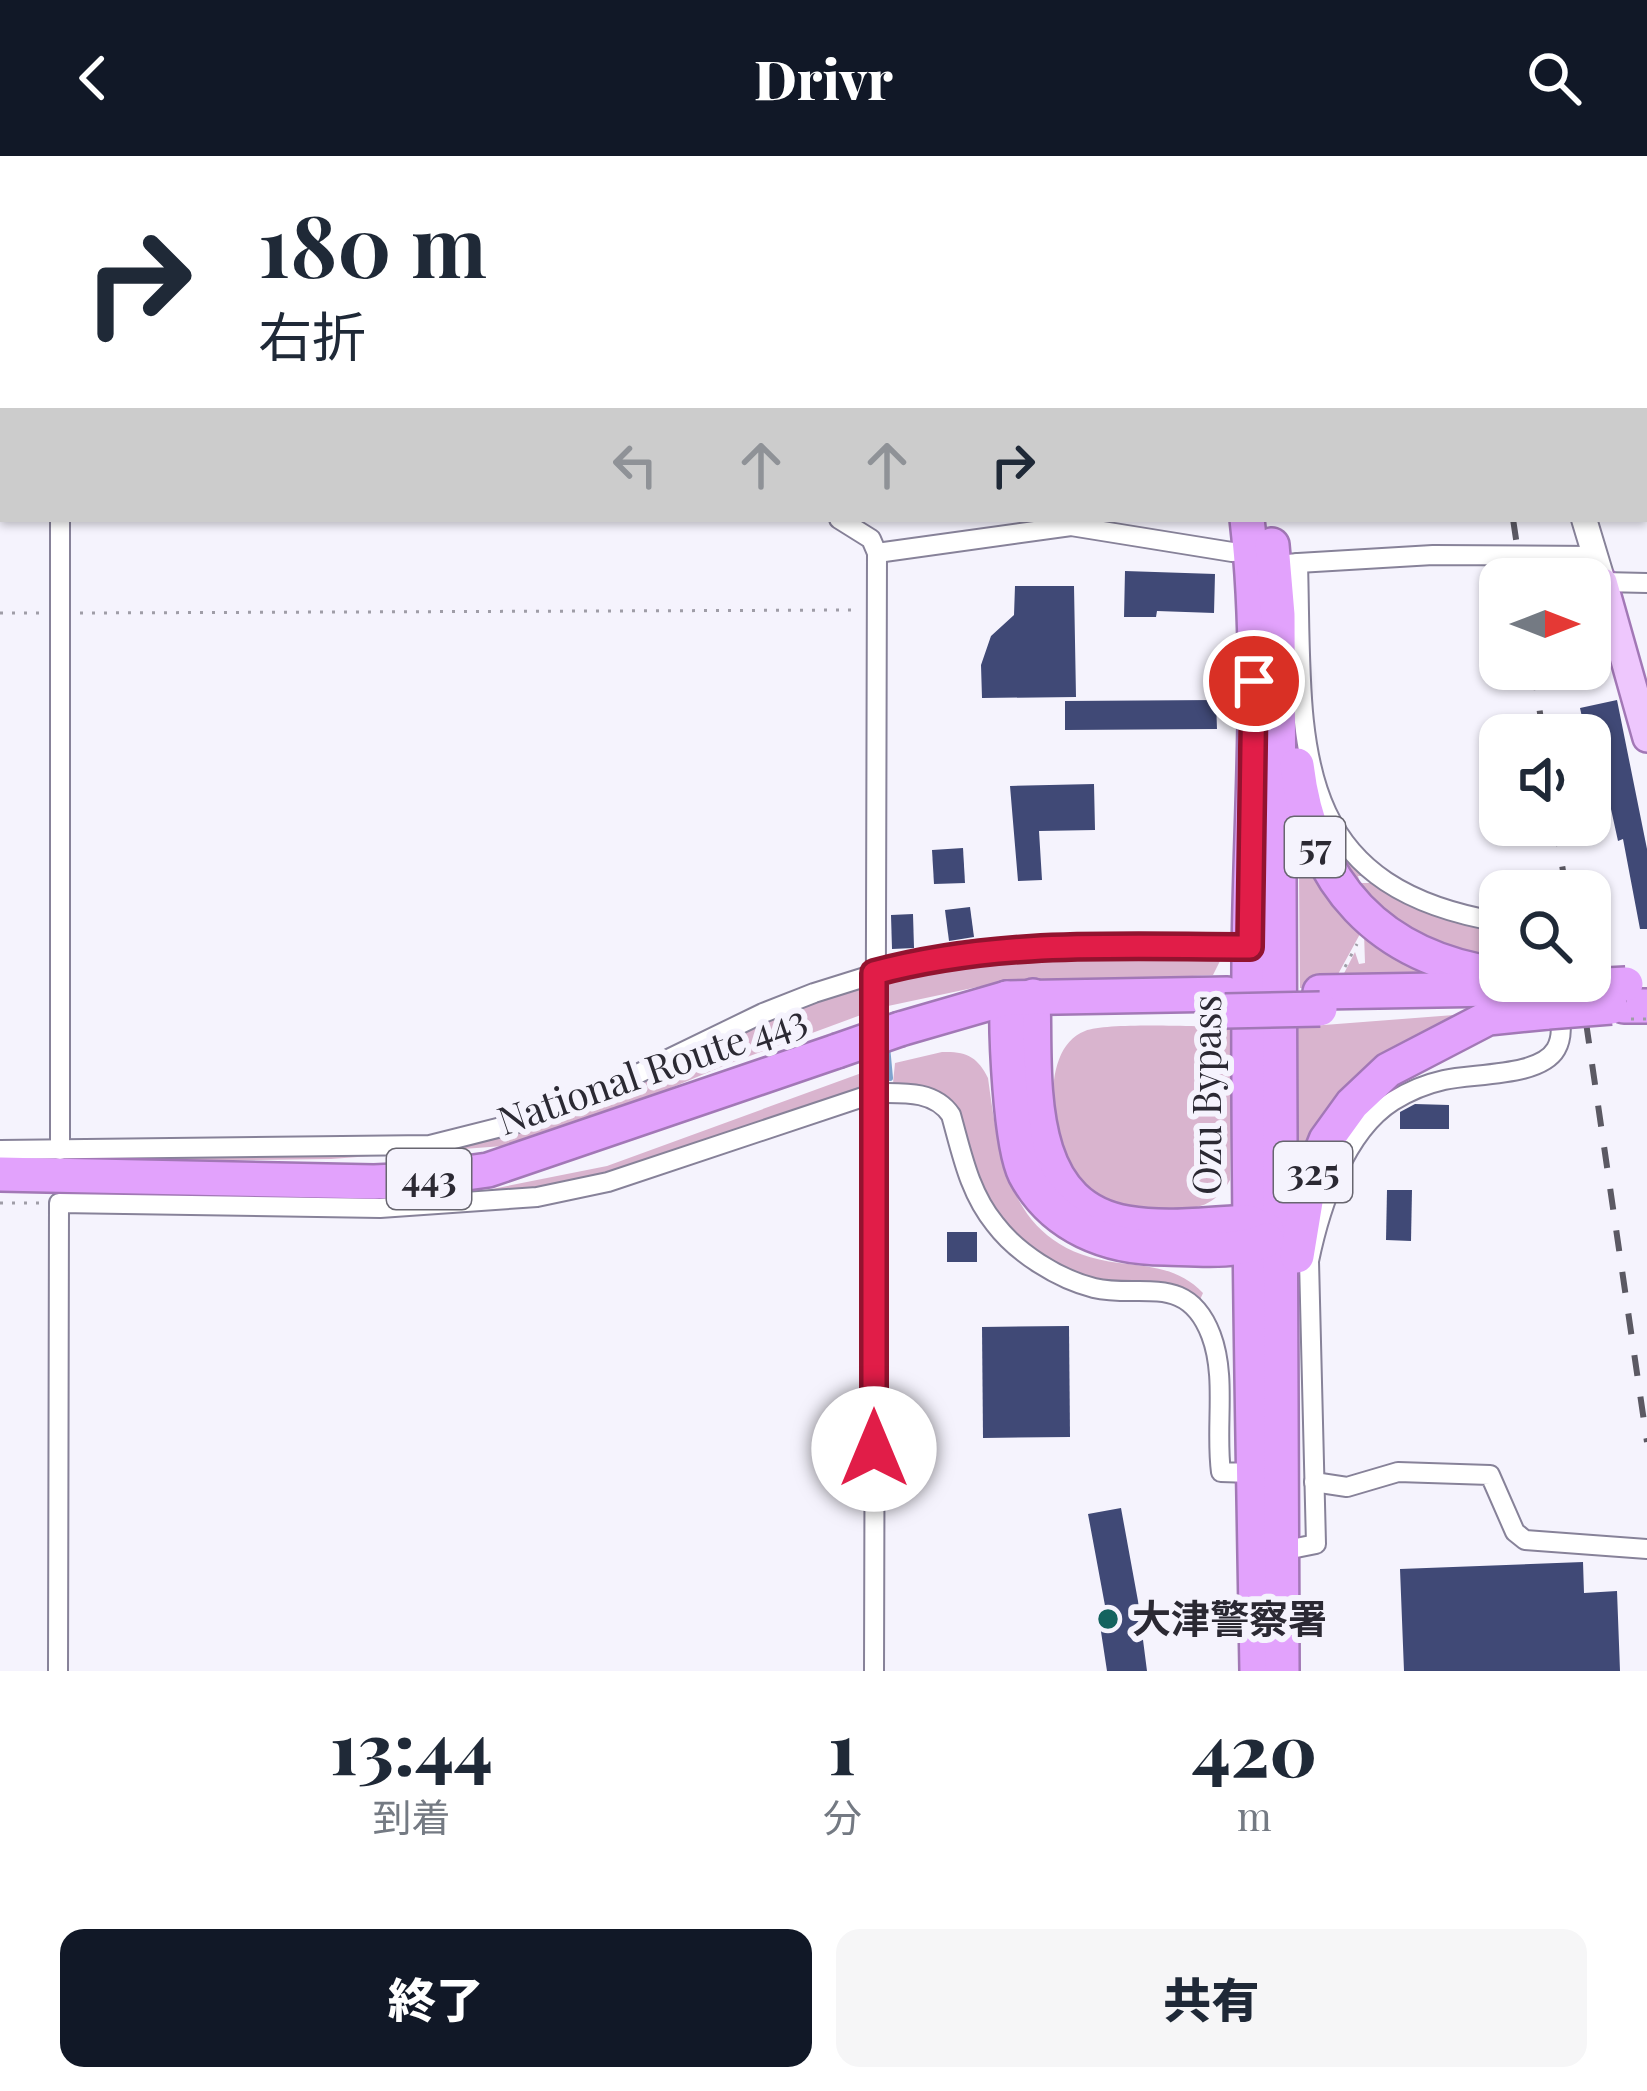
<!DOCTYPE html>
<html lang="ja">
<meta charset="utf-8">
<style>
body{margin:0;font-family:"Playfair Display","Noto Sans JP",serif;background:#f6f6f7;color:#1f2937;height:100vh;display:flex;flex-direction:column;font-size:45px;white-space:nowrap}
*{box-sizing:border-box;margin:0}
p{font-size:39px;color:#747a83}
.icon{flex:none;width:66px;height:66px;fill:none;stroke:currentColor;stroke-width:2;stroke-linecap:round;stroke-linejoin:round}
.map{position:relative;height:1515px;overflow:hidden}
.drawer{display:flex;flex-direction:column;background:#fff;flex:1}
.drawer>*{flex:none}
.hud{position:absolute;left:0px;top:0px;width:1647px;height:366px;box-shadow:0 3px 9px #0004;background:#fff;color:#1f2937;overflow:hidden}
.needle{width:78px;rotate:90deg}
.buttons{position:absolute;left:1479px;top:402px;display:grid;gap:24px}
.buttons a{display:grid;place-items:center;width:132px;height:132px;border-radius:24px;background:#fff;box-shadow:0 3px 9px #0004;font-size:60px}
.pin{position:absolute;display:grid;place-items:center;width:102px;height:102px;color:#fff;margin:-51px;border:6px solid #fff;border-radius:50%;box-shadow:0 3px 12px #0007}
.me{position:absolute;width:132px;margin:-66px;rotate:0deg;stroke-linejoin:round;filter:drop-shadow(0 0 9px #0008)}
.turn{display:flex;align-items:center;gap:42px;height:252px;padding:0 60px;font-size:54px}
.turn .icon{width:156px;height:156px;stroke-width:2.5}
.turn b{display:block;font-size:84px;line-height:102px}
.lanes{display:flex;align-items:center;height:114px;padding:0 60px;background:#0003;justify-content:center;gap:60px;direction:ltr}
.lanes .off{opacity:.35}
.eta{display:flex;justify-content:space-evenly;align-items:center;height:204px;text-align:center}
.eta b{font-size:72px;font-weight:800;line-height:84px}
.primary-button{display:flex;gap:24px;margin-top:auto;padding:24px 60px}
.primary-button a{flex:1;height:138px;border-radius:24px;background:#111827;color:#fff;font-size:48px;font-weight:800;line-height:138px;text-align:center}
.primary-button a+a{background:#f6f6f7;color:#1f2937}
header{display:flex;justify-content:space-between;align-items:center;height:156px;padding:0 60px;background:#111827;color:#fff;font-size:54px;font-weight:800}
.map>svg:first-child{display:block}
.green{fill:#d9b4ce}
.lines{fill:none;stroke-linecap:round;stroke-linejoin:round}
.stream{stroke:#7fa3ce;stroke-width:6}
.building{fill:#404976}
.street-casing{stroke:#878299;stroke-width:22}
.secondary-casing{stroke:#878299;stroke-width:28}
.primary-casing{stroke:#a278b6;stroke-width:32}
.highway-casing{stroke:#a278b6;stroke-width:38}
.path{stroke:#9f9da7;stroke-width:3;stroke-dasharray:3 9;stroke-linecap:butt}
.street{stroke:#fff;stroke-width:18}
.secondary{stroke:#fff;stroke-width:24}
.primary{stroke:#eec7fd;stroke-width:27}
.highway{stroke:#e2a2fc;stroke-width:33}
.rail{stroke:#5b5963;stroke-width:6;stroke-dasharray:21 21;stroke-linecap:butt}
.highway-bridge-casing{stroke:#a278b6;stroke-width:38;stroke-linecap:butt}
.path-bridge{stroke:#9f9da7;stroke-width:3;stroke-dasharray:3 9;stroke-linecap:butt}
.highway-bridge{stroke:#e2a2fc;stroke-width:33}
.route-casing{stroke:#92132f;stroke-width:30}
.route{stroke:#e11d48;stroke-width:21}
.poi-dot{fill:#14635f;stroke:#f5f3fd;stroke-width:4.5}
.labels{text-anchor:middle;stroke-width:12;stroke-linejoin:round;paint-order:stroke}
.shield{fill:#f5f3fd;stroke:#686670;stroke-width:3}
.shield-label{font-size:36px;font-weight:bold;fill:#2b2933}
.street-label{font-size:39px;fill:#2b2933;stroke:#f5f3fd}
.poi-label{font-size:39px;font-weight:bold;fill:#2b2933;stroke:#f5f3fd;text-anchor:start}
</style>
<header><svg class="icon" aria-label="back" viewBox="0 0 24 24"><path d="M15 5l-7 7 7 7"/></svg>Drivr<svg class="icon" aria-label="search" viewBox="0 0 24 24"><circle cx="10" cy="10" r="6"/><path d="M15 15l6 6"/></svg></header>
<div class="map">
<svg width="1647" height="1515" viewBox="0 0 1647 1515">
<rect width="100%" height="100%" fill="#f5f3fd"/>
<g class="green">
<path d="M1331,682L1367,720H1358L1360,727H1377L1426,756L1485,768L1498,787L1476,807L1456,802L1364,743Z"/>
<path d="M1321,715L1447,816L1337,831L1355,796L1359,808L1365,807L1364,777L1360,778L1331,831L1300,832L1299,716Z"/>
<path d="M1030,797H1224L1213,819L982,830L888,850L887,821L896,816Z"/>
<path d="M860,829L867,833L869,856L728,908L585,968L503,990L331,1003L92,1006L78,1002L456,989L799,848Z"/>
<path d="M1454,859L1458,863L1296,1024L1298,871Z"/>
<path d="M1232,871L1230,1024C1216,1049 1197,1054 1169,1054C1136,1054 1109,1053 1083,1029C1051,1001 1035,894 1085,875C1109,866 1200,871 1232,871Z"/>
<path d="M942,896C966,895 978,901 988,922C1000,1010 1012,1094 1119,1107C1152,1111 1179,1112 1203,1137L1199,1146L1076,1120L1024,1091L978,1031L958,963L880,928L878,912L885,909L886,925L893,927L895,907Z"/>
<path d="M867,915L868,931L860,937L570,1029L425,1045L66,1041L65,1037L367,1041L477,1036L607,1010Z"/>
</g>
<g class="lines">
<path class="stream" d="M887,890L890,922"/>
</g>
<g class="building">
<path d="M1125,415L1215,418L1214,457L1157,455L1156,461H1124Z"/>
<path d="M1015,430H1074L1076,541L982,542L981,509L991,480L1014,459Z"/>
<path d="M1216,544L1217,573L1065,574V545Z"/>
<path d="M1617,544L1647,693V773H1640L1623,683L1618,685L1600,603L1592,604L1590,579H1586L1580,552Z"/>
<path d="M1094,628L1095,674L1039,675L1042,724L1018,725L1010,630Z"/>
<path d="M963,692L965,727L934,728L932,694Z"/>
<path d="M970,751L974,781L949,785L945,754Z"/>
<path d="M913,758L914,792L892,793L891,759Z"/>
<path d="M1415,948L1449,949V973H1400V956Z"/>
<path d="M1387,1034H1412L1411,1085L1386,1084Z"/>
<rect x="947" y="1076" width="30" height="30"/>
<path d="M1069,1170L1070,1281L983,1282L982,1171Z"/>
<path d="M1121,1352L1138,1445L1147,1515H1107L1098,1456L1106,1455L1088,1358Z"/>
<path d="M1583,1406L1584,1437L1617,1435L1620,1515H1404L1400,1413Z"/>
</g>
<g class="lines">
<g class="street-casing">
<g id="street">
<path d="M589,3V0"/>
<path d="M0,205L3,215"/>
<path d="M0,289L3,290"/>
<path d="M60,363V994"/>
<path d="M839,363L871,383L877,397"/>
<path d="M1298,407L1433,399L1595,400"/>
<path d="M1269,410L1298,407C1303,585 1284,730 1500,766"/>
<path d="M1603,426L1647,427"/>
<path d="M0,994L430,989L529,964L592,940L763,857L814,837L913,806L975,794L1030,790L1249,791"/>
<path d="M1314,1326L1347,1331L1398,1316L1490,1319L1515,1376L1525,1384L1647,1393"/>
<path d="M1281,1395L1316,1388L1309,1105C1320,1052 1344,976 1393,945C1409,935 1426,928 1444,924C1474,917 1540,921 1556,893C1564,879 1560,863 1558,848"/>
<path d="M58,1515L59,1047L380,1052L537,1041L608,1026L875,937C902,937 934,934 951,959C962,998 969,1036 995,1068C1017,1097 1058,1123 1094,1132C1141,1143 1187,1116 1211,1179C1227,1221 1215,1272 1221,1316L1251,1317"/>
<path d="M874,1515L877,397L1071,370L1232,396L1251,395"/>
</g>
</g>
<g class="secondary-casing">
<g id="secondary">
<path d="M1436,0L1437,3"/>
<path d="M1584,363L1603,426"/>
</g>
</g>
<g class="primary-casing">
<path id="primary" d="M1603,426L1647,582"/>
</g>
<g class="highway-casing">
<g id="highway">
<path d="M1180,0L1181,3"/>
<path d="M1247,363C1264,510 1250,660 1249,807C1248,1043 1253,1279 1257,1515"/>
<path d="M1272,389L1278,459L1282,1515"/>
<path d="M1297,609C1311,728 1379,802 1500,819"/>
<path d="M1320,836L1548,832"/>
<path d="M1033,840C1036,921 1021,1049 1127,1067C1166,1074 1209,1068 1248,1066L1267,1074"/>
<path d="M1007,842C1006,878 1010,988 1025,1018C1053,1071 1108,1092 1165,1092C1199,1093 1236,1097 1267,1084"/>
<path d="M1624,850H1647"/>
<path d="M900,873L1007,842L1227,838"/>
<path d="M0,1018L374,1026L417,1024L488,1014L837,895"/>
<path d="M1297,1100L1309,1027L1326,984L1352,948L1388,914L1488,862L1548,856"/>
</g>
</g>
<g class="path">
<path d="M0,457H40"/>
<path d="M80,457L856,454"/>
<path d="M1345,811L1357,788"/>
<path d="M0,1047H40"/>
</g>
<use href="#street" class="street"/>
<use href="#secondary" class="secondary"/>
<use href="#primary" class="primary"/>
<use href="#highway" class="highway"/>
<g class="rail">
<path d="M1462,0V3"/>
<path d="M1513,363L1522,423"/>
<path d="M1534,513L1543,579"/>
<path d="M1556,669L1566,735"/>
<path d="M1580,825L1647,1286"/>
</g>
<g class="highway-bridge-casing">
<g id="highway-bridge">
<path d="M1548,832L1626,828"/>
<path d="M1225,855L1320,853"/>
<path d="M1548,856L1611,851"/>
<path d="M837,895L900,873"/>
</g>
</g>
<path class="path-bridge" d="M1631,863H1647"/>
<use href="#highway-bridge" class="highway-bridge"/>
</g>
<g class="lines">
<g class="route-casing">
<path id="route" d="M874,1293V817C1001,783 1120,791 1250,791L1254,525"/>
</g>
<use href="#route" class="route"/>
</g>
<circle class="poi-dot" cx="1108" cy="1463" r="12"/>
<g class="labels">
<g class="shield">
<rect x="1285" y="661" width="60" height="60" rx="9"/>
<rect x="1274" y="986" width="78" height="60" rx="9"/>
<rect x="387" y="993" width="84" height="60" rx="9"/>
</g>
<g class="shield-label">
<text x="1315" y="704">57</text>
<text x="1313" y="1029">325</text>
<text x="429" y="1036">443</text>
</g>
<g class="street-label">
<text transform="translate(652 914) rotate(-19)" y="14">National Route 443</text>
<text transform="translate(1207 939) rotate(-90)" y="14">Ozu Bypass</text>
</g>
<g class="poi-label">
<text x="1132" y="1477">大津警察署</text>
</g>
</g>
</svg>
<div class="buttons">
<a><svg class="needle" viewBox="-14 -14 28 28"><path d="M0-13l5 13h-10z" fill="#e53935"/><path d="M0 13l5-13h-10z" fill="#747a83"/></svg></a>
<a><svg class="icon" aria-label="sound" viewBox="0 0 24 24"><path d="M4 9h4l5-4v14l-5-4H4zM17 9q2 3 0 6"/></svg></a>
<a><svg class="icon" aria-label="search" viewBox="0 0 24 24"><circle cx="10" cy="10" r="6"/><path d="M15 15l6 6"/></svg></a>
</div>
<div class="pin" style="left:1254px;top:525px;background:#d93025"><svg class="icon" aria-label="arrive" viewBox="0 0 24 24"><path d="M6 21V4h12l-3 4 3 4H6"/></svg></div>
<svg class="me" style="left:874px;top:1293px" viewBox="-20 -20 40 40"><circle r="19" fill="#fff"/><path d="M0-13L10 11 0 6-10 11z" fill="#e11d48"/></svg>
<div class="hud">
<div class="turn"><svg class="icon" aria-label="right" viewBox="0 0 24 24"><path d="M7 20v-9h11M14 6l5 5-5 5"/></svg><div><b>180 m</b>右折</div></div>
<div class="lanes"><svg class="icon off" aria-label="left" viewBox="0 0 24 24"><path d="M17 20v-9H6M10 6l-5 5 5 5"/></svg><svg class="icon off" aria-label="ahead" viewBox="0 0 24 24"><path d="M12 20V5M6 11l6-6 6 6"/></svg><svg class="icon off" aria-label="ahead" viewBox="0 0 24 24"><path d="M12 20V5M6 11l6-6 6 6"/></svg><svg class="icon" aria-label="right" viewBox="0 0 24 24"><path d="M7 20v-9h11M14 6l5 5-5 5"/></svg></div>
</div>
</div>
<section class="drawer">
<div class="eta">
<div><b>13:44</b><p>到着</p></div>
<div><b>1</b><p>分</p></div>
<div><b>420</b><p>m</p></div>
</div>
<div class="primary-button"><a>終了</a><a>共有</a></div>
</section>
